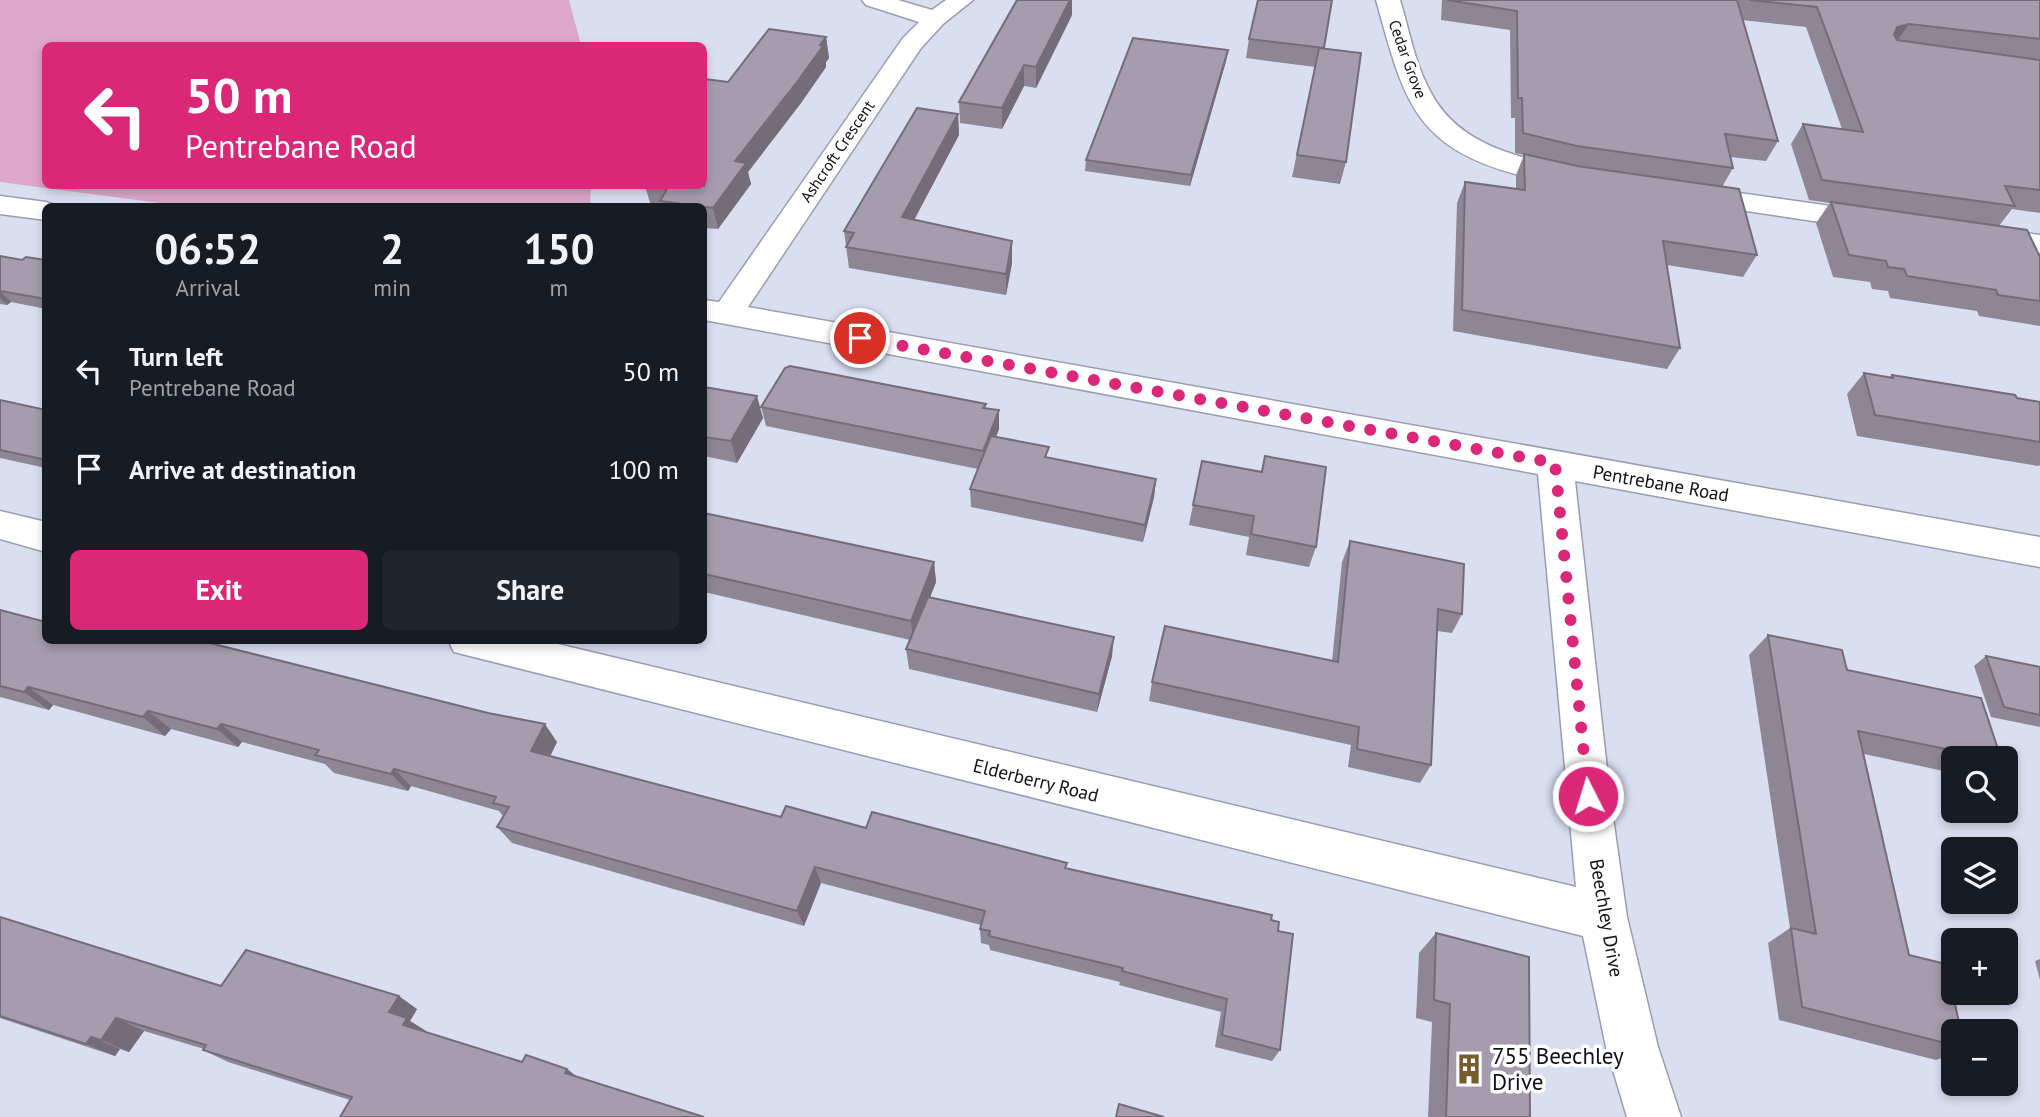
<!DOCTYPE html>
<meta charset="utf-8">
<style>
body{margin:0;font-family:"PT Sans",sans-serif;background:#20242c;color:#f1f3f6;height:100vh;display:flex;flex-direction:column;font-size:26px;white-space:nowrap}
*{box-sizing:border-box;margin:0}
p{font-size:23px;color:#9ea1a6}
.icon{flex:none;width:38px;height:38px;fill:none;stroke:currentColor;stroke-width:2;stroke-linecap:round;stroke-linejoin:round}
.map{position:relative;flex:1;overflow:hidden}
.side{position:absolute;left:42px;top:203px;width:665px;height:441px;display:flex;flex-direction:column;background:#171b24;border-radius:10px;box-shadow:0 4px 10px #0003}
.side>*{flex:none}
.banner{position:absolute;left:42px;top:42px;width:665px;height:147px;border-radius:10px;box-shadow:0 4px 10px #0003;background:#db2777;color:#fff;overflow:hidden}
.controls{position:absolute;left:1941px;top:746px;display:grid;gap:14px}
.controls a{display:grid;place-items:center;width:77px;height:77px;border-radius:10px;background:#171b24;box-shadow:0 4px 10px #0003;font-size:35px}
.pin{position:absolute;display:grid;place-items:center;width:60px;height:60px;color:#fff;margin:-30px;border:4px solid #fff;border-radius:50%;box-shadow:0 2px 7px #0007}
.me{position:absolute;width:77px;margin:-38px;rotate:355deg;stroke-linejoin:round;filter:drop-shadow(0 0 5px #0008)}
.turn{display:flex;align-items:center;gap:24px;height:147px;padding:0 28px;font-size:32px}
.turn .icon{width:91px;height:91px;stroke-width:2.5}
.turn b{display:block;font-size:49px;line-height:60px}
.eta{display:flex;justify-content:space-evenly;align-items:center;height:119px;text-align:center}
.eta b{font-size:42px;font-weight:700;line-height:49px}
.action{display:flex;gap:14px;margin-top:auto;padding:14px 28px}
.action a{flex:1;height:80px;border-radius:10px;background:#db2777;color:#fff;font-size:28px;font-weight:700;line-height:80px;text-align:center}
.action a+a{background:#20242c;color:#f1f3f6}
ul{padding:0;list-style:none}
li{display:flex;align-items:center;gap:21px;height:98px;padding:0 28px}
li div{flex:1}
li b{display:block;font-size:26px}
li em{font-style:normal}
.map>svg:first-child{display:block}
.green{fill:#dca7c8}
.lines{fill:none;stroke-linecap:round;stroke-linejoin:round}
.minor-casing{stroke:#999daf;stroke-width:3}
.minor{fill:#fff;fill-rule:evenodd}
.wall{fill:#8e8695}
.shaded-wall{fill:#746d79}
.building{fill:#a59cad;stroke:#746d79;stroke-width:2}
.route{stroke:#db2777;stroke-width:12;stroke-dasharray:0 21.6}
.labels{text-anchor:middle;stroke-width:7;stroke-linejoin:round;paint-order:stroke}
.far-street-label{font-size:16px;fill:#101117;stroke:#fff}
.street-label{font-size:19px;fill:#101117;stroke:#fff}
.near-poi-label{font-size:23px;fill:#101117;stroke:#fff;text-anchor:start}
</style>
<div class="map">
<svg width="2040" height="1117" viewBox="0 0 2040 1117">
<rect width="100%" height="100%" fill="#dadef1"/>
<path class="green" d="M0,0H569L581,45L46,46V186H591L590,206H182L0,182Z"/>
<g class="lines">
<g class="minor-casing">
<g id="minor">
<path d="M862,0H898L932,10L946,0H973L943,24L921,48L748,307L2040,537V567L1575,481L1610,796L1627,917L1658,1047L1681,1117H1627L1606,1047L1583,936L454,652L448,640H541L1576,887L1538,474L704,320V300L719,302L903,38L919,22L866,5Z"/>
<path d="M1376,0H1400C1409,29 1414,60 1428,87C1457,149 1523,157 1582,172L1586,178L1582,184C1562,189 1538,180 1519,175C1411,147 1403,95 1376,0Z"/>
<path d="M1690,186L1873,212L1883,215L1888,221L1883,227L1873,230L1680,201L1676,195L1680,189Z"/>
<path d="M0,196L46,202L57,206H46V220L0,214Z"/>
<path d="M1981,227L2040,235V253L1970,242L1966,236L1970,230Z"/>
<path d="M0,511L46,522V552L0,539Z"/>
</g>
</g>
<use href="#minor" class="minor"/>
</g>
<g class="wall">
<path d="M1017,0H1072V15L1036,88L1024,86L1002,129L960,123L959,102Z"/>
<path d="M1442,0H2040V213L2012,209L1999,226L2040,257V326L1979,316L1977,311L1890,298L1888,291L1872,289L1870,282L1833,277L1816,223L1830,203L1809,200L1791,144L1803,124L1842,129L1806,27L1742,20L1778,141L1766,161L1730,157L1733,168L1722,187L1757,255L1743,277L1667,265L1680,348L1667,369L1453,331L1457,203L1465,182L1516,189V175L1524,155L1515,153V118H1511L1510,30L1441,20Z"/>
<path d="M826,37L829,58L826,62V67L801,103L748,172L751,184L718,229L704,228V206H651L645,186L728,82Z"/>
<path d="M1249,39L1324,48L1346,162L1340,184L1292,177L1315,67L1246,58Z"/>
<path d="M1228,50L1226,61L1190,186L1085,171L1086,160Z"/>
<path d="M958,114L959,135L914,220L1012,241V263L1006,295L849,268L844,231Z"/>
<path d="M0,256L22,260H46V309L11,302L7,305L0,304Z"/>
<path d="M1864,373L1889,377L1892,375L2040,402V465L2038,466L1857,436L1847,394Z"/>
<path d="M704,387L763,418L737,463L704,456Z"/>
<path d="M0,400L46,410V468L0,458Z"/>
<path d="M986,404V408L999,429L996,437L1049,458L1156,479L1154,497L1143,542L971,507L970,489L978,469L766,426L761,407Z"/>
<path d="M1265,456L1316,547L1309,567L1246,555L1249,537L1189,525L1193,505L1261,472Z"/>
<path d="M704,513L934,562L936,582L930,597L1112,656L1097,712L909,669L906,649L910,640L704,592Z"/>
<path d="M1350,541L1462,614L1452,633L1437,631L1431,765L1420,783L1348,767L1351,745L1149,701L1152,682L1332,661L1342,562Z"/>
<path d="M0,610L46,640L557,742L550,756L781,817L866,828L1067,863L1066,868L1271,920L1278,931L1280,1050L1272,1061L1215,1047L1221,1012L1119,985L1120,982L990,950L989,945L981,943L980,929L981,925L821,883L804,926L512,843L497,827L503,816L499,811L411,786L408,791L334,773L325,764L242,742L238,747L171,729L165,736L53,705L49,710L0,697Z"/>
<path d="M1768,635L1847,670L2001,758H1953V773L1864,754L1909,955L1953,1031V1054L1936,1060L1779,1020L1768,943L1790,928L1749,655Z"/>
<path d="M1986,656L2040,667V727L1991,717L1974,666Z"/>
<path d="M0,917L221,986L417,1009L410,1021L426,1031L425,1032L522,1062L567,1069L576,1076L350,1100L228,1062L203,1050L204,1049L144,1031L129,1052L120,1049L115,1056L0,1018Z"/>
<path d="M1436,933L1530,1117H1428L1432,1022L1416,1018L1419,953Z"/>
<path d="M2040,959V980L2035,961Z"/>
</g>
<g class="shaded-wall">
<path d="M1070,0H1072V15L1036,88V67Z"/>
<path d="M1909,24L1896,43L1885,47L1897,27Z"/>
<path d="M826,37L829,58L826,62V67L801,103L748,172L751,184L718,229L713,208L735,161Z"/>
<path d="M1228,50L1226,61L1190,186L1191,175Z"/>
<path d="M1024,65V86L1002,129V108Z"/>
<path d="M958,114L959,135L904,239L902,217Z"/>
<path d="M1012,241V263L1006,295V274Z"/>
<path d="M0,291L11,302L7,305L0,298Z"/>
<path d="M757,396L763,418L737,463L731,441Z"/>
<path d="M999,410V429L983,470V451Z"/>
<path d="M1156,479L1154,497L1143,542L1145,525Z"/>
<path d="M934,562L936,582L913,641L911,621Z"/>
<path d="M1114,637L1112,656L1097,712L1099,694Z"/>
<path d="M28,687L53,705L49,710L24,692Z"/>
<path d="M148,711L171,729L165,736L143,717Z"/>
<path d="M221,724L242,742L238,747L217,729Z"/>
<path d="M545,724L557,742L544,769L531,751Z"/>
<path d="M394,769L411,786L408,791L391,774Z"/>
<path d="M815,867L821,883L804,926L797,911Z"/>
<path d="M399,996L417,1009L410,1021L426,1031L422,1037L403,1025L389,1012Z"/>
<path d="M116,1018L144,1031L129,1052L101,1040Z"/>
<path d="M91,1037L120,1049L115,1056L86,1044Z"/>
<path d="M567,1069L581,1080L565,1073Z"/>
</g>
<g class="building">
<path d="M1017,0H1070L1036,67L1024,65L1002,108L959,102Z"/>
<path d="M1258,0H1332L1324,48L1249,39Z"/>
<path d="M1447,0H1737L1778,141L1725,134L1733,168L1577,146L1523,133L1522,98H1518L1517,11Z"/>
<path d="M1749,0H2040V39L1909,24L1897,27L1894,35L1897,40L2040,60V190L2005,186L2015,206L1822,180L1803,124L1863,132L1817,7Z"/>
<path d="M769,29L826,37L820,45L823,46L797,82L735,161L746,163L713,208L660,201L667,189L647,186H704V79L728,82Z"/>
<path d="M1133,38L1228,50L1191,175L1086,160Z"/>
<path d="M1319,48L1361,53L1346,162L1297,155Z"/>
<path d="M917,108L958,114L902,217L1012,241L1006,274L846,247L854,233L844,231Z"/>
<path d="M1524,154L1577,166L1739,189L1757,255L1663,241L1680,348L1462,310L1465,182L1525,190Z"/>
<path d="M1831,202L2027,230L2040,257V301L1998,295L1996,290L1907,276L1904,269L1888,267L1886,261L1849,255Z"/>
<path d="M0,256L22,260L26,257L46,260V299L0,291Z"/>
<path d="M790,366L986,404L983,408L999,410L983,451L761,407L785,368Z"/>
<path d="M1864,373L1893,378L1892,375L2015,395L2017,398L2040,402V442L1875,415Z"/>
<path d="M704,387L757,396L731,441L704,437Z"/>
<path d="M0,400L46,410V460L0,450Z"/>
<path d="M991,436L1049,447L1045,457L1156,479L1145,525L970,489Z"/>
<path d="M1265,456L1326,467L1316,547L1251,534L1254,516L1193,505L1202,461L1262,472Z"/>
<path d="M704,513L934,562L911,621L704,574Z"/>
<path d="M1350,541L1464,564L1462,614L1438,609L1431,765L1357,749L1359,727L1152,682L1165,626L1338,662Z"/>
<path d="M928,597L1114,637L1099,694L906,649Z"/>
<path d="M0,610L46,622V640H198L488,713L545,724L531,751L781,817L786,806L866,828L872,812L1067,863L1065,868L1272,915L1271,920L1279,922L1278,931L1293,934L1280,1050L1222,1035L1227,999L1122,971L1123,968L989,936L990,931L980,929L985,911L815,867L797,911L497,827L509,807L493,803L496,797L394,769L391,774L315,755L319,750L221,724L217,729L148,711L143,717L28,687L24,692L0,686Z"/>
<path d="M1768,635L1842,650L1847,670L1981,698L2001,758H1990L1858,731L1909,955L1946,964L1961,1031H1953V1045L1802,1007L1791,928L1816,934Z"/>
<path d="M1986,656L2040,667V715L2004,707Z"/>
<path d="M0,917L221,986L246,950L399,996L389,1012L407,1018L403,1025L522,1062L526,1055L567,1069L565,1073L704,1117H340L352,1097L203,1050L206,1045L116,1018L101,1040L91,1037L86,1044L0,1016Z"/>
<path d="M1436,933L1529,957L1530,1117H1446L1450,1004L1434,1000Z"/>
<path d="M1119,1104L1164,1117H1116Z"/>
</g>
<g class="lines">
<path class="route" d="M860,338L1555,463L1588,796"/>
</g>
<defs>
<g id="building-bare" transform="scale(2.415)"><path d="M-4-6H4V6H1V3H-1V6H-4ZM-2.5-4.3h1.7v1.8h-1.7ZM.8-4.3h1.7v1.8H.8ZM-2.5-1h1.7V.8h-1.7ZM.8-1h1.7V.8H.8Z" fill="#785d2f" stroke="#fff" stroke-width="2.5" paint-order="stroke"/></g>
</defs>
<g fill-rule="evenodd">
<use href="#building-bare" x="1469" y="1069"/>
</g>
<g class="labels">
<g class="far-street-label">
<text transform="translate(1408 59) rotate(70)" y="6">Cedar Grove</text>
<text transform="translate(837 151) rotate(-56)" y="6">Ashcroft Crescent</text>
</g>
<g class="street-label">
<text transform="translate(1661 483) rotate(10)" y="7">Pentrebane Road</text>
<text transform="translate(1036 780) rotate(14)" y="7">Elderberry Road</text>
<text transform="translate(1607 918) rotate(80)" y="7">Beechley Drive</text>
</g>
<g class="near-poi-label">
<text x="1492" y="1064">755 Beechley<tspan x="1492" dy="26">Drive</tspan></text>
</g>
</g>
</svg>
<div class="controls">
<a><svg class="icon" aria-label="search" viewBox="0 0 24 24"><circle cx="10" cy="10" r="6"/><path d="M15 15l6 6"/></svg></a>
<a><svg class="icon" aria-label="layers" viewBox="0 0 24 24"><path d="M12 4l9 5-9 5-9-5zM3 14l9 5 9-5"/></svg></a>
<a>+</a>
<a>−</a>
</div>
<div class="pin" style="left:860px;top:338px;background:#d93025"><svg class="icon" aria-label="arrive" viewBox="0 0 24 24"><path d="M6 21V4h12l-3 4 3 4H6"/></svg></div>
<svg class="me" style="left:1588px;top:796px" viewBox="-20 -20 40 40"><circle r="17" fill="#db2777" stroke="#fff" stroke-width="3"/><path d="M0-11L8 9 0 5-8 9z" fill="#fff"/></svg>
<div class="banner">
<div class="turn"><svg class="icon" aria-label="left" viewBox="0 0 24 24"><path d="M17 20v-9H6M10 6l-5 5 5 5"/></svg><div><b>50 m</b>Pentrebane Road</div></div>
</div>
<section class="side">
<div class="eta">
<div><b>06:52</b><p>Arrival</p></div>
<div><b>2</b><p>min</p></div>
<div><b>150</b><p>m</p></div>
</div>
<ul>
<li><svg class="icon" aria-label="left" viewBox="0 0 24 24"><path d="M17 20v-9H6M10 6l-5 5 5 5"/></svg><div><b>Turn left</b><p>Pentrebane Road</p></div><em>50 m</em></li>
<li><svg class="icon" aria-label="arrive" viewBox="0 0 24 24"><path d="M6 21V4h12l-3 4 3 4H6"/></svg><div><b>Arrive at destination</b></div><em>100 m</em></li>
</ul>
<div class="action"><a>Exit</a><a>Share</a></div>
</section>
</div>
